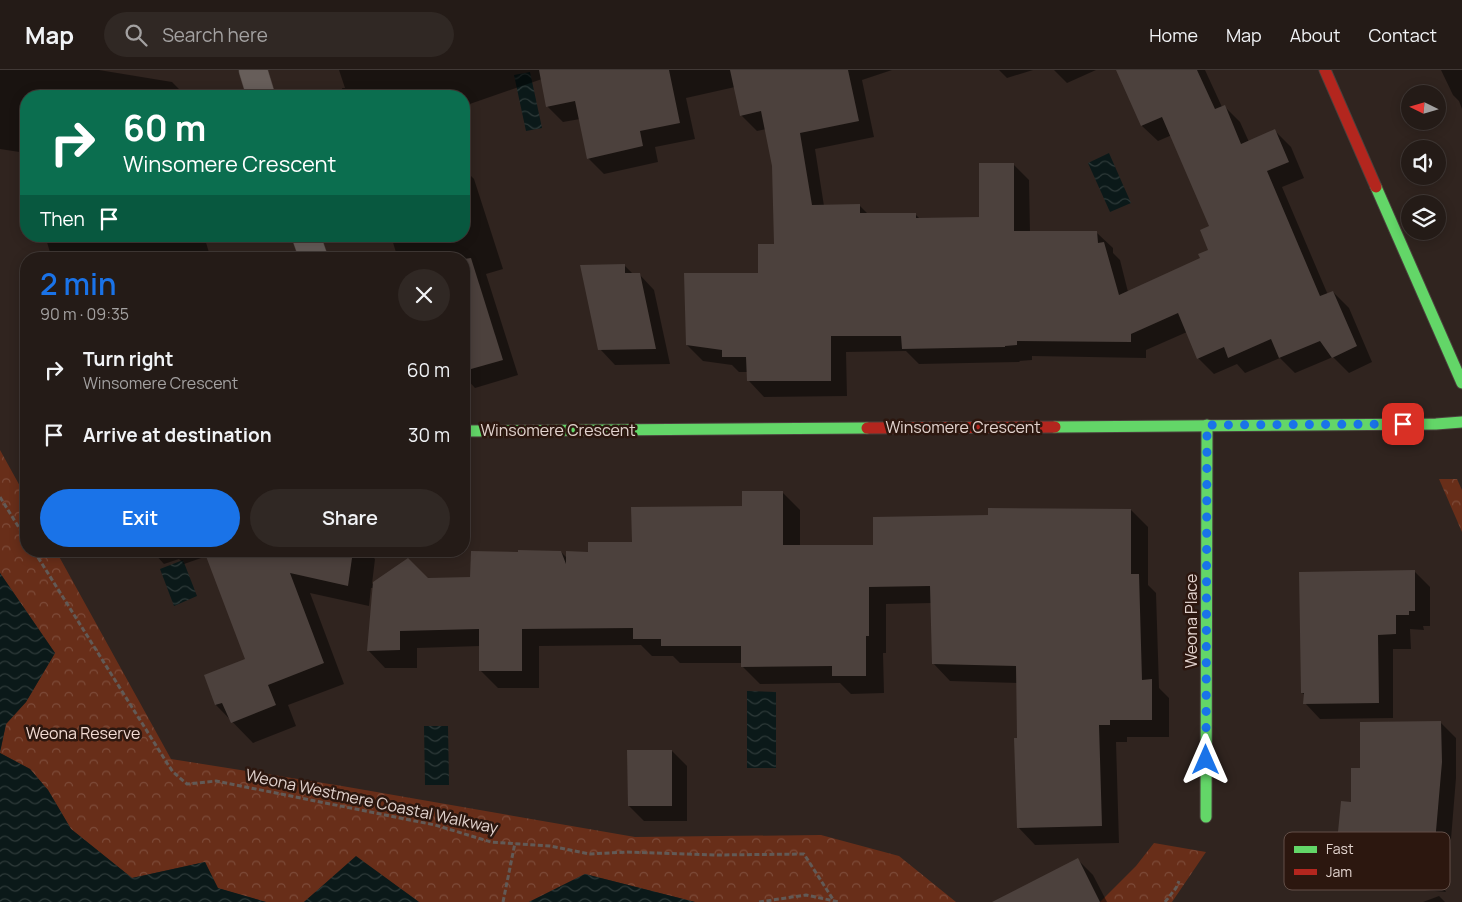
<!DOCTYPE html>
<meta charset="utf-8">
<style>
body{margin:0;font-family:Manrope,sans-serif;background:#302824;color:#f1f3f6;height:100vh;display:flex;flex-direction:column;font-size:19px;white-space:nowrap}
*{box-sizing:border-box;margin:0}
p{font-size:16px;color:#a3a1a1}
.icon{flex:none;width:28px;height:28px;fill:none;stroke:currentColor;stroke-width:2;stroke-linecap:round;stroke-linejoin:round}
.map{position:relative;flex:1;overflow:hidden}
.sheet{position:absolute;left:20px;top:182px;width:450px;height:305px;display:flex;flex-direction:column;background:#241b17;border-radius:20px;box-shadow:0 2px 12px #0003,0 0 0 1px #413936}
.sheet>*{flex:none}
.hud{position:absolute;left:20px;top:20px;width:450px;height:152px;border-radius:20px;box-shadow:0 2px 12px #0003,0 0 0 1px #413936;background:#0b6e4f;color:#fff;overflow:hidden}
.needle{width:32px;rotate:275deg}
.tools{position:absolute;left:1401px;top:15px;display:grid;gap:10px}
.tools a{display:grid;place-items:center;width:45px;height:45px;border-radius:50%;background:#241b17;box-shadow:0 2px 12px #0003,0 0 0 1px #413936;font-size:25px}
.pin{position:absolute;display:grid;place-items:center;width:42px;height:42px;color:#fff;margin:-21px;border-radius:10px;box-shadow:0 2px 8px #0006}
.me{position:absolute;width:55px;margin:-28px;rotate:0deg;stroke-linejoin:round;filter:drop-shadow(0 0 4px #0008)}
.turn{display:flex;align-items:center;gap:18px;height:105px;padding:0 20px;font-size:22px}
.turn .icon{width:65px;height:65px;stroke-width:2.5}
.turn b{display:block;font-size:35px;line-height:42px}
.then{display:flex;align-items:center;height:48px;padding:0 20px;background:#0003;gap:10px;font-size:19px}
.round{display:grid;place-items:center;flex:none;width:52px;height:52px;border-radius:26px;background:#302824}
.headline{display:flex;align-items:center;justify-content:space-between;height:85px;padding:0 20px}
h1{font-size:30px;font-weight:600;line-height:38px;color:#1a73e8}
.cta{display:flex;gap:10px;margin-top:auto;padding:10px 20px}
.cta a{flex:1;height:58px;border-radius:30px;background:#1a73e8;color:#fff;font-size:20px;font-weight:600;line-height:58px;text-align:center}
.cta a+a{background:#302824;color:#f1f3f6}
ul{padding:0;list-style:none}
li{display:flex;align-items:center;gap:15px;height:65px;padding:0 20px}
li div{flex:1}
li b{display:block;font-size:19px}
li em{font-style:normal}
header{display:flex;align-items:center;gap:30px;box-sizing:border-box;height:70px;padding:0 25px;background:#241b17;border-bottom:1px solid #413936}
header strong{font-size:24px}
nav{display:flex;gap:28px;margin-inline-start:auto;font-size:18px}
.search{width:350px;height:45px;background:#302824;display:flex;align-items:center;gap:12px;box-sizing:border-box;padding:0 18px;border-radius:28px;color:#a3a1a1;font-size:19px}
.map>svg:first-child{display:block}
.forest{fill:url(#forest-crowns)}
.water{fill:url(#water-waves)}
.shadow{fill:#0007}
.building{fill:#4c413d}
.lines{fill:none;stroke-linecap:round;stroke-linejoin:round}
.street-casing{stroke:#4b413d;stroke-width:29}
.fast-casing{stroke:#4b413d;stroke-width:13}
.jam-casing{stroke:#4b413d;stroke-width:13}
.path{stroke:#625a56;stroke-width:3;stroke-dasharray:5 2.5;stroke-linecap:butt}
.street{stroke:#675e5a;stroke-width:28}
.fast{stroke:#63d668;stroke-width:11}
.jam{stroke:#b3261e;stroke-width:11}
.route{stroke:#1a73e8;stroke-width:9;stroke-dasharray:0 16.2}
.labels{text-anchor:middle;stroke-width:5;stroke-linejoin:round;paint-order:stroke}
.street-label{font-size:16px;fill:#e1d2cd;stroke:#2c170f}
.park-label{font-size:16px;fill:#f2dbd3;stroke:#2c170f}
.key{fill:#2c170f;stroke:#624f48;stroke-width:1}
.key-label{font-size:14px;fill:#e1d2cd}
</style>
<header>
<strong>Map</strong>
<div class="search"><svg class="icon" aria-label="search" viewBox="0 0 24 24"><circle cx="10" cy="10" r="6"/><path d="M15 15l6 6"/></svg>Search here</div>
<nav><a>Home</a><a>Map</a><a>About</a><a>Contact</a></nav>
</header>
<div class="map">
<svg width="1462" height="832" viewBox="0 0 1462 832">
<defs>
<pattern id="forest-crowns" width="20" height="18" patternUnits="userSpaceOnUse" patternTransform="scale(1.25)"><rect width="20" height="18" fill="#682e19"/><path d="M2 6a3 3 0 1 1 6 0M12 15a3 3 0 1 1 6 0" fill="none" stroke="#7d4b39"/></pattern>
<pattern id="water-waves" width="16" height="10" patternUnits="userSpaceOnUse" patternTransform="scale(1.25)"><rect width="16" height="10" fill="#0b1919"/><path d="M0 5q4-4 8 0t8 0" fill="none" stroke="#2e3a39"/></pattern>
</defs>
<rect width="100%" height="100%" fill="#30241f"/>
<g class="forest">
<path d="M0,380L26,427V481H56L171,689L342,716L635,767L821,765L899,786L956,832H695L585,804L529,832H419L356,787L304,832H266L217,818L205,792L132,808L71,759L48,720L30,699L0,683L6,654L26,632L55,583L0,503Z"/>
<path d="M1439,409H1457L1462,420V462Z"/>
<path d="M1154,773L1206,782L1172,832H1100L1136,796Z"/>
</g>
<g class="water">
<path d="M530,2L542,58L526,61L514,5Z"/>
<path d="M1109,83L1131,133L1110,142L1088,93Z"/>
<path d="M183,490L197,526L174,536L160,499Z"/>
<path d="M0,503L55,583L26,632L6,654L0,682Z"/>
<path d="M747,621L776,622V698H747Z"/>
<path d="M424,656H448L449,715H425Z"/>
<path d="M0,683L30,699L48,720L71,759L132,808L205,792L218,818L266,832H0Z"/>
<path d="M356,786L419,832H304Z"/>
<path d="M585,804L695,832H529Z"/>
</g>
<g class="shadow">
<path d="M0,0H99L172,12L186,26H26V83L0,79Z"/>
<path d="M339,0H892L862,10L874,67L815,79L824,136L859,135L869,145H916L920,149L980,148L1013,94L1029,110L1030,162L1097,163L1113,178V183L1120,190L1128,222L1202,189L1210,180L1211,157L1172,65L1158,71L1142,56L1118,0H1205L1222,37L1224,36L1240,52L1249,72L1275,61L1291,77L1304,108L1282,117L1328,225L1333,222L1349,238L1372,292L1349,303L1333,287L1295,303L1280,288L1245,303L1237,294L1214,304L1198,288L1187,262L1146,280V288L1032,286V290L1019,291L1020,292L919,294L906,281L846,282L847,326L764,327L749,311L748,302H739L732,295L703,291L687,275L759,204L775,176L773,96L766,59L757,61L741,45L735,17L686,28L695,69L655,77L658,92L604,104L588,88L580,49L563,52L548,37L542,9L464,36V26H344L342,18H345Z"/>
<path d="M999,0H1033L1007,8Z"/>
<path d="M1054,0H1096L1067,13Z"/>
<path d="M1441,0H1462V39L1459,31L1453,25Z"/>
<path d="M464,84L470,105L474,109L503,199L486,204L518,305L475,318L464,306V189H398L391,166H464Z"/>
<path d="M54,166H204L211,189H52L46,169Z"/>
<path d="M625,196L633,204H639L654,220L670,294L615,295L600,279Z"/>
<path d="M782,422L800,440V476H874L990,447L1131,440L1148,457V515L1156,523L1159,618L1169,628V667H1127V672H1116L1119,773L1035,775L1018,757V613L950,611L933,593L932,533L886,534V583H883L884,623L851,624L840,613L760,614L742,596V593H680L673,586H652L641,575L539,576V618H498L480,600V576L417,578V598H385L368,580L373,518H371L369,536L310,523L344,614L288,635L296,656L253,673L216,635L205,605L247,590L207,486L184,494L179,489L164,494L152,481H367L375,489L372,514L408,490L428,509L471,508L561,482L567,488L633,473L744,437Z"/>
<path d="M1414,501L1430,517V556H1423L1424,560L1410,559L1411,579H1393V648L1320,649L1305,633V625L1302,623Z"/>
<path d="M1441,653L1456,668V708L1447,818H1444L1446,822L1383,816L1368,801L1370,778L1355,777L1340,762L1352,733L1362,699Z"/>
<path d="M672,681L687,696V751H644L629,736Z"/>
<path d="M1078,790L1093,805L1107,832H1001Z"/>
<path d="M1439,826L1445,832H1423Z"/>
</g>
<g class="building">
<path d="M539,0H669L680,53L640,61L643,76L587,89L575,31L546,37Z"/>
<path d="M730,0H848L859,51L800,63L812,135L860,134V143H916V148L979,147V93H1014V161H1097L1098,173L1104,172L1119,225L1200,188L1198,184L1208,180L1200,160L1209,156L1162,47L1141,56L1116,0H1197L1215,39L1225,35L1241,74L1275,59L1289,92L1267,101L1320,226L1333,221L1357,276L1332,288L1320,271L1279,288L1271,269L1228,288L1224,277L1197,289L1178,243L1131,264V272L1017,271V275L1005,276V277L902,279L901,266H831V311H747L746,287H722V280L686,275L684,203H758V174H774L772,96L761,41L740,46Z"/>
<path d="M471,188L503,290L464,301V189Z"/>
<path d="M625,194V203H640L656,279L598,280L580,195Z"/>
<path d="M742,421H783V475H873V447L988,445V438L1131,439V504H1139L1142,610L1152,609V650H1110V655H1099L1102,756L1017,758L1014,668H1017L1016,596L932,594L930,516L869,517V566H866V606H832V596L741,597V576H661V569H633V558L522,559V601H479V559L400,561V580L367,581L373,512L408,488L428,508L470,507L471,481L518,482V480L561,481L566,494V481L588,482V472H632L631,437L742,436Z"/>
<path d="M204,481H353L348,516L290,503L324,593L268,615L276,635L231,653L222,633L215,635L204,605L245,589Z"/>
<path d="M1415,500V541H1409V545H1396V564L1378,565L1379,633L1303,634L1304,623H1301L1299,502Z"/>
<path d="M1441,651L1442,692L1432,807L1367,802L1370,765L1338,762L1341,731L1351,732V698H1360V652Z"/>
<path d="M627,680H672V736H628Z"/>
<path d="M1078,788L1100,832H992Z"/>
</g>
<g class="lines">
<g class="street-casing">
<g id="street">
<path d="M253,0L261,26"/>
<path d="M306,166L314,189"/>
</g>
</g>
<g class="fast-casing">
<g id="fast">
<path d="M1376,117L1462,313"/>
<path d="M1055,357L1436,354L1462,352"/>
<path d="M464,361L867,358"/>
<path d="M1206,747L1207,355"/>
</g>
</g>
<g class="jam-casing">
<g id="jam">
<path d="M1325,0L1376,117"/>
<path d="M867,358L1055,357"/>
</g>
</g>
<g class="path">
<path d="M0,427L26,469"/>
<path d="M34,481L167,693L173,702L187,714L216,711L435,755L491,772L550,776L590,784L627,782L718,785L804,784L834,831"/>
<path d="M503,832L515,773"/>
<path d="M759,832L806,825L839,832"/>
<path d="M1165,832L1176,818L1179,811"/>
</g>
<use href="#street" class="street"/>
<use href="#fast" class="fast"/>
<use href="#jam" class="jam"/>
</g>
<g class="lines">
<path class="route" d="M1206,690L1207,355L1403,354"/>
</g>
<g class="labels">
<g class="street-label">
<text x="963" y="363">Winsomere Crescent</text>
<text x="558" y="366">Winsomere Crescent</text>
<text transform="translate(1191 551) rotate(-90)" y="6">Weona Place</text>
<text transform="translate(372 731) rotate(12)" y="6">Weona Westmere Coastal Walkway</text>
</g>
<g class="park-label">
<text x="83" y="669">Weona Reserve</text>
</g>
</g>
<rect x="1284" y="762" width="166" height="58" rx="8" class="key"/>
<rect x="1294" y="776" width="23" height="7" fill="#63d668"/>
<rect x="1294" y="799" width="23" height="6" fill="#b3261e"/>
<g class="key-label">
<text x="1326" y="784">Fast</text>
<text x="1326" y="807">Jam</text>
</g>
</svg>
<div class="tools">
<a><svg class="needle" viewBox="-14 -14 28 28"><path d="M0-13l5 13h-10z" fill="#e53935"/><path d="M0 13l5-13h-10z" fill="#a3a1a1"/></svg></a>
<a><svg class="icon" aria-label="sound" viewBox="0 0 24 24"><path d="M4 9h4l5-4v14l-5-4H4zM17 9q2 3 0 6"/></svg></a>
<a><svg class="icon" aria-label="layers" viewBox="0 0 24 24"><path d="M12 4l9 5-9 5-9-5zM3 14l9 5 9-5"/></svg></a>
</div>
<div class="pin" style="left:1403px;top:354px;background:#d93025"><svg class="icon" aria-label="arrive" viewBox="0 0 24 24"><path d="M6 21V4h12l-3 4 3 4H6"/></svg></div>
<svg class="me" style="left:1206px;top:690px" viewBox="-20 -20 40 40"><path d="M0-17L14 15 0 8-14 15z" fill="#1a73e8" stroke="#fff" stroke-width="4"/></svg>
<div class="hud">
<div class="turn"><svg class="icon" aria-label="right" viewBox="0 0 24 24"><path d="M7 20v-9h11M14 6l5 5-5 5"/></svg><div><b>60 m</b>Winsomere Crescent</div></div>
<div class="then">Then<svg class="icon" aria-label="arrive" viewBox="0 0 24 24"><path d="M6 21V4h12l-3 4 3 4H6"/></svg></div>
</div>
<section class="sheet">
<div class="headline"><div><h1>2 min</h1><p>90 m · 09:35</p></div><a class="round"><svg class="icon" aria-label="close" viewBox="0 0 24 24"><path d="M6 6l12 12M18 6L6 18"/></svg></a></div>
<ul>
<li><svg class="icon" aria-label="right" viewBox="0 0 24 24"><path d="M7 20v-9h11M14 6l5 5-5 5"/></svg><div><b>Turn right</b><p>Winsomere Crescent</p></div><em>60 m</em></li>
<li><svg class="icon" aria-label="arrive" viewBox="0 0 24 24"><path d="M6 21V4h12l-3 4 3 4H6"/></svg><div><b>Arrive at destination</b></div><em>30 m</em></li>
</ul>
<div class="cta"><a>Exit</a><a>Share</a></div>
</section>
</div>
